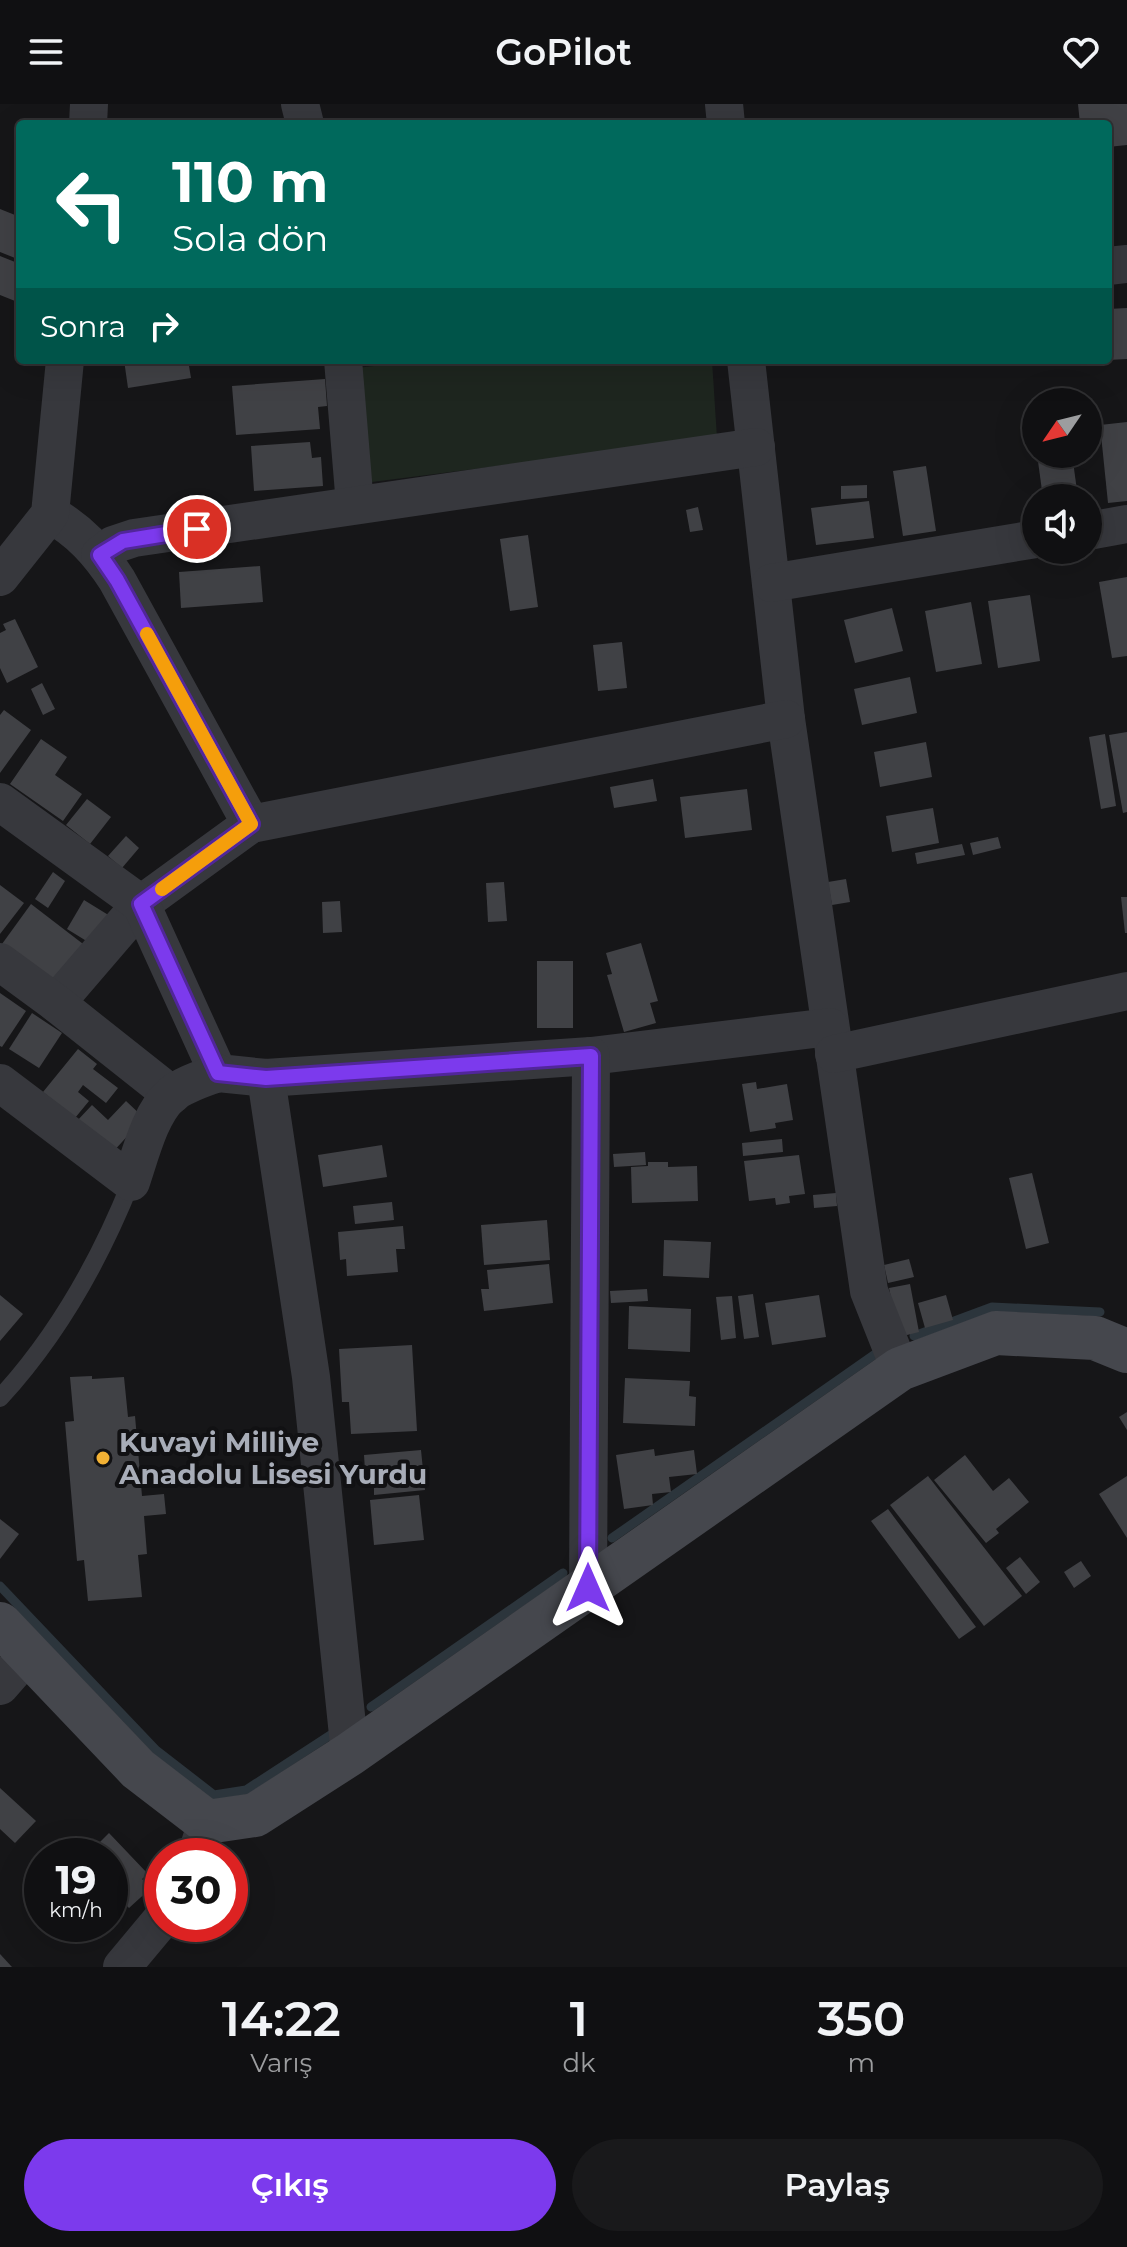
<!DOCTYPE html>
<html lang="tr">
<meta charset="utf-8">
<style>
body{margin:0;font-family:Montserrat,sans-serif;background:#19191b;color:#f1f3f6;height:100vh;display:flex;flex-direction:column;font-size:30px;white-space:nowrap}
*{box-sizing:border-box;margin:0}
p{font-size:26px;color:#9c9d9f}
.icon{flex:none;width:44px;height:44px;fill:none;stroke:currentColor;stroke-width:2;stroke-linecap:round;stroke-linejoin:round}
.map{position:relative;height:1863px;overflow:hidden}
.side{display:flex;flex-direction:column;background:#101012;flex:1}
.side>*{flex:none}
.top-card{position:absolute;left:16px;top:16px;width:1096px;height:244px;border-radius:8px;box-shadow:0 8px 32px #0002,0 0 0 2px #303032;background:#00695c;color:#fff;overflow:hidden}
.needle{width:52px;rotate:235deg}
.buttons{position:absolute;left:1022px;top:284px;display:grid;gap:16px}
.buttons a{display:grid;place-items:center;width:80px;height:80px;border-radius:50%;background:#101012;box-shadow:0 8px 32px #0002,0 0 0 2px #303032;font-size:40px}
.speed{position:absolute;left:24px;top:1734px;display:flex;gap:16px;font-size:40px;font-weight:700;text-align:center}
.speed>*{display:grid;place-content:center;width:104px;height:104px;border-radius:50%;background:#101012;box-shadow:0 8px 32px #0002,0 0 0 2px #303032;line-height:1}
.speed small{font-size:20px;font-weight:400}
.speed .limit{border:12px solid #d22;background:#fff;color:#111}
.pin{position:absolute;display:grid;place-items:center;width:68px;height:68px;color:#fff;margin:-34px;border:4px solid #fff;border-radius:50%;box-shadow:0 2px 8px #0007}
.me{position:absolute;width:88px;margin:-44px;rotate:0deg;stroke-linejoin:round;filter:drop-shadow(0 0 6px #0008)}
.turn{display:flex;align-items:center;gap:28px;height:168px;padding:0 24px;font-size:36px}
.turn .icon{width:104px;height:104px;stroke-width:2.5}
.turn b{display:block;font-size:56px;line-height:68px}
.then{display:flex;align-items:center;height:76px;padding:0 24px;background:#0003;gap:16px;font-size:30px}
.eta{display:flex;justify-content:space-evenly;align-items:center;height:136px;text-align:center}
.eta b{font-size:48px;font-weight:600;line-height:56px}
.cta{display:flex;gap:16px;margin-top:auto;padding:16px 24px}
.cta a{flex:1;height:92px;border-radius:48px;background:#7c3aed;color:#fff;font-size:32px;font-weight:600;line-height:92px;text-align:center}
.cta a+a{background:#19191b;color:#f1f3f6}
header{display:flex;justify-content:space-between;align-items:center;height:104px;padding:0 24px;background:#101012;font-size:36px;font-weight:600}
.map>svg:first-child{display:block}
.green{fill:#1e261f}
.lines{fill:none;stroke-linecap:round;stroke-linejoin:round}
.stream{stroke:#2c353c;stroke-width:9}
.building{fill:#404145}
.lane{stroke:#37383d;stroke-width:18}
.street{stroke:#37383d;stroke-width:38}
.secondary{stroke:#45474d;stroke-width:44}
.route-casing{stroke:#51269a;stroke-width:20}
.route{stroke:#7c3aed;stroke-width:14}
.slow{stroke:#f59e0b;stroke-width:14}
.poi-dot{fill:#f2b134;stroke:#111113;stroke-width:3}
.labels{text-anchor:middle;stroke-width:8;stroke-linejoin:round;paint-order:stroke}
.poi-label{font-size:28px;font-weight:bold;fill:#a8adb8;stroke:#111113;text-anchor:start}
</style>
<header><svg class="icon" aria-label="menu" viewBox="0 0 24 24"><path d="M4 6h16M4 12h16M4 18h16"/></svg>GoPilot<svg class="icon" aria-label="heart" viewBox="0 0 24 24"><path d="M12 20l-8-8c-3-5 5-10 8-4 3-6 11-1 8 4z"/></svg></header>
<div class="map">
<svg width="1127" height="1863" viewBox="0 0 1127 1863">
<rect width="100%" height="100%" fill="#161618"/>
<path class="green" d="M428,256H712L717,334L364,379L356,264Z"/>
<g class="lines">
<g class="stream">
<path d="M914,1232L992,1203L1100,1208"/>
<path d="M612,1434L881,1246"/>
<path d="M0,1482L156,1646L214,1691L246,1686L335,1628"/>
<path d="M371,1603L563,1469"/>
</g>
</g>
<g class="building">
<path d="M1078,0H1127V41L1108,43V20H1080Z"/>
<path d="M0,105L20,113V156L0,148Z"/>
<path d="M0,152L20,160V199L0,191Z"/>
<path d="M1127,204V255L1108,256V205Z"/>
<path d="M124,256H188L191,274L128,284Z"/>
<path d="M325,275L327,302L318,303L320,325L236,331L232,282Z"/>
<path d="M1127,318V397L1108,399L1100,321Z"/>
<path d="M310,338L312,354L321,353L323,382L254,387L251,342Z"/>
<path d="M1037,350H1072L1078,394H1043Z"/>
<path d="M926,362L936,427L903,432L893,367Z"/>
<path d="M867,381V394L841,395V382Z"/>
<path d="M869,397L874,434L816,441L811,404Z"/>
<path d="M698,403L703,426L690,428L686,406Z"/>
<path d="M528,431L538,503L510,507L500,435Z"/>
<path d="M260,462L263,498L181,504L179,468Z"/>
<path d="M1127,473V552L1112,554L1099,478Z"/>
<path d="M1030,491L1040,557L998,564L988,497Z"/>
<path d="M971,498L982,560L936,568L925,507Z"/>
<path d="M892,504L903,547L855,559L844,516Z"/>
<path d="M15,515L38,563L7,579L0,564V529L6,526L3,520Z"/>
<path d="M622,538L627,584L598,587L593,541Z"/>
<path d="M910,573L917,609L862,621L854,585Z"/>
<path d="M42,579L55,605L43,611L31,585Z"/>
<path d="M4,606L31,626L0,669V611Z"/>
<path d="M1127,628V708L1123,709L1109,631Z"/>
<path d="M1105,630L1116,702L1101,705L1089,633Z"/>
<path d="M41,635L67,653L55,671L82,690L63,717L10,680Z"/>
<path d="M926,638L932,673L880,683L874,648Z"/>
<path d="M653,675L657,697L614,704L610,683Z"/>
<path d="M747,685L752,726L685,734L680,693Z"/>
<path d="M87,695L111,713L90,740L66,721Z"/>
<path d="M933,704L939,739L892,748L886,712Z"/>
<path d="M126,732L139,744L122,764L108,752Z"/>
<path d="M998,733L1001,744L973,751L970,739Z"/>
<path d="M962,740L965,751L917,760L915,749Z"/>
<path d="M53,768L65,777L48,804L35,795Z"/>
<path d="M846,775L850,798L832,801L828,778Z"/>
<path d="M504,778L507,817L488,818L486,779Z"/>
<path d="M0,781L24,799L0,830Z"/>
<path d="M1121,793H1127V829H1125Z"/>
<path d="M84,796L110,812L93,841L67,825Z"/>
<path d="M340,797L342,828L323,829L322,798Z"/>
<path d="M31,800L87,843L58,882L2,840Z"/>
<path d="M641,839L658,897L650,899L656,919L624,928L607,871L612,870L606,849Z"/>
<rect x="537" y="857" width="36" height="67"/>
<path d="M0,889L26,907L2,943L0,942Z"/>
<path d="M32,909L62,929L39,964L9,945Z"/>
<path d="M78,945L97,960L93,965L118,984L106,999L83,981L78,988L89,997L75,1014L43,988Z"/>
<path d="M756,978L757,985L787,980L793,1016L775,1019L776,1024L750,1028L742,980Z"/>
<path d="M126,997L144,1014L111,1050L76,1018L92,1001L108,1016Z"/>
<path d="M782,1035L783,1048L743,1052L742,1039Z"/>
<path d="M382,1041L387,1073L323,1083L318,1051Z"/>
<path d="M645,1048L646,1061L614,1063L613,1050Z"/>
<path d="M799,1051L805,1090L789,1092L790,1099L776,1101L775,1094L749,1097L744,1057Z"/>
<path d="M648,1058H668V1063L697,1062L698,1097L632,1099L631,1063L648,1062Z"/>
<path d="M1032,1069L1049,1139L1026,1145L1009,1074Z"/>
<path d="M836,1089L837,1102L814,1104L813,1091Z"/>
<path d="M392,1098L394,1116L355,1120L353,1102Z"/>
<path d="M547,1116L550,1156L484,1161L481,1121Z"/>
<path d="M403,1122L405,1145H396L398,1168L347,1172L346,1155L340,1156L338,1128Z"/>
<path d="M664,1136L711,1138L709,1174L663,1172Z"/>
<path d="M909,1155L914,1173L888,1179L884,1161Z"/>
<path d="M549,1160L553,1199L484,1207L481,1185H489L487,1166Z"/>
<path d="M910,1180L919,1228L899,1233L889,1184Z"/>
<path d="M647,1185L648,1197L611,1199L610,1187Z"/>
<path d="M753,1190L759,1233L744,1235L738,1192Z"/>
<path d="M0,1191L23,1210L0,1237Z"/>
<path d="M819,1191L826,1233L772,1241L765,1199Z"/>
<path d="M946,1191L953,1216L925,1224L918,1199Z"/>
<path d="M732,1192L736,1234L721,1236L716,1193Z"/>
<path d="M629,1202L691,1205L690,1248L628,1245Z"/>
<path d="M412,1241L417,1327L351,1330L349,1298H342L339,1245Z"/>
<path d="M92,1272V1275L124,1273L128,1313L135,1312L142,1392L164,1390L166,1410L144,1412L147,1450L138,1451L142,1493L88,1497L84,1456L77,1457L65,1318L74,1317L70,1273Z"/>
<path d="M625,1274L690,1277L689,1292L696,1293L695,1322L623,1319Z"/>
<path d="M1127,1308V1326L1119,1313Z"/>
<path d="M654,1345L655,1352L694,1346L697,1370L669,1373L671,1388L652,1390L653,1401L624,1405L616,1351Z"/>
<path d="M421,1346L425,1386L374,1391V1382H366L364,1351Z"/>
<path d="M965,1351L993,1387L1009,1374L1029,1398L996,1425L999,1429L986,1439L934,1376Z"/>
<path d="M928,1372L1022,1492L984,1522L890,1401Z"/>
<path d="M1127,1372V1434L1099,1390Z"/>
<path d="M419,1391L424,1436L374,1441L370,1396Z"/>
<path d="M888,1405L976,1523L959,1535L871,1417Z"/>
<path d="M0,1415L19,1430L0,1455Z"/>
<path d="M1020,1453L1040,1478L1026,1490L1006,1464Z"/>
<path d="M1081,1457L1091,1472L1074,1484L1064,1468Z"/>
<path d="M0,1684L36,1717L15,1739L0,1725Z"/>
<path d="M109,1729L148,1770L142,1775L151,1784L129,1804L110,1785V1752H86Z"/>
<path d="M0,1850L12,1863H0Z"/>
</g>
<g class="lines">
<path class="lane" d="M0,1294C58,1231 99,1158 131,1078"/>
<g class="street">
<path d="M300,0L305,20"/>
<path d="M724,0L726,20"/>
<path d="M88,20L89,0"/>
<path d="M1108,162L1127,160"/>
<path d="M343,256L355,401"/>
<path d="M746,256L786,615L869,1187L900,1265"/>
<path d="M50,410C80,427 99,448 117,476L251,720L141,800L56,899"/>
<path d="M1088,427L1127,420"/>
<path d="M100,451L113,441L134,434L756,343"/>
<path d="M0,473L50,410L65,256"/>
<path d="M771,479L1036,435"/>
<path d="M0,698L141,800L218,969L266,974L591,952L830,923"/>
<path d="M251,720L786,615"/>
<path d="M0,858L56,899L172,991"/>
<path d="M834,950L1127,887"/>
<path d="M266,974L311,1273L350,1650"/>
<path d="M0,979L131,1078C140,1052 150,1009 171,991C184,980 202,975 218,969"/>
<path d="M588,1484L591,952"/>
<path d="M0,1582L28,1550"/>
<path d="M196,1752L207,1718"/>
<path d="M122,1863L162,1815"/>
</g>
<path class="secondary" d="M0,1520L138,1665L207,1718L255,1711L350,1650L900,1265L996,1229L1095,1234L1127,1247"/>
</g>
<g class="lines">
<g class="route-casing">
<path id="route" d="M197,425L123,437L100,451L117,476L251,720L141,800L218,969L266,974L591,952L588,1484"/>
</g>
<use href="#route" class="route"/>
<path class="slow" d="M147,530L251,720L162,785"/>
</g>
<circle class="poi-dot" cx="103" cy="1354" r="8"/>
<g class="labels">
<g class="poi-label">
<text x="119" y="1348">Kuvayi Milliye<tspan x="119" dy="32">Anadolu Lisesi Yurdu</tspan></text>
</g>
</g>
</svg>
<div class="buttons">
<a><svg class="needle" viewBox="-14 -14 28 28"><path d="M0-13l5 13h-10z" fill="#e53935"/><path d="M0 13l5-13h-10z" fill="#9c9d9f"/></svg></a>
<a><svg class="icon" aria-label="sound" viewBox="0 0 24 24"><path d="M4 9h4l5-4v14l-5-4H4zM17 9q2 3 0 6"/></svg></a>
</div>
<div class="speed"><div>19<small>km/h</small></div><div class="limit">30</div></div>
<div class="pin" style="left:197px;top:425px;background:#d93025"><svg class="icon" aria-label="arrive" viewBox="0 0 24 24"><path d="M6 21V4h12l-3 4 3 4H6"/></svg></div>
<svg class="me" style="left:588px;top:1484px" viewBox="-20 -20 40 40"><path d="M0-17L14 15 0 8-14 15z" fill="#7c3aed" stroke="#fff" stroke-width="4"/></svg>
<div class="top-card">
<div class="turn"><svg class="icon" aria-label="left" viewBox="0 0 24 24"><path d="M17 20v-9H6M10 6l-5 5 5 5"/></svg><div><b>110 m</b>Sola dön</div></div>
<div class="then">Sonra<svg class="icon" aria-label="right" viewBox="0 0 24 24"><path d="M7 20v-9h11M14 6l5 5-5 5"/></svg></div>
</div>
</div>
<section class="side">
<div class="eta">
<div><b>14:22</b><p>Varış</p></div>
<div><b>1</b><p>dk</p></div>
<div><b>350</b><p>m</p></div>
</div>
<div class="cta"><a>Çıkış</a><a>Paylaş</a></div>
</section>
